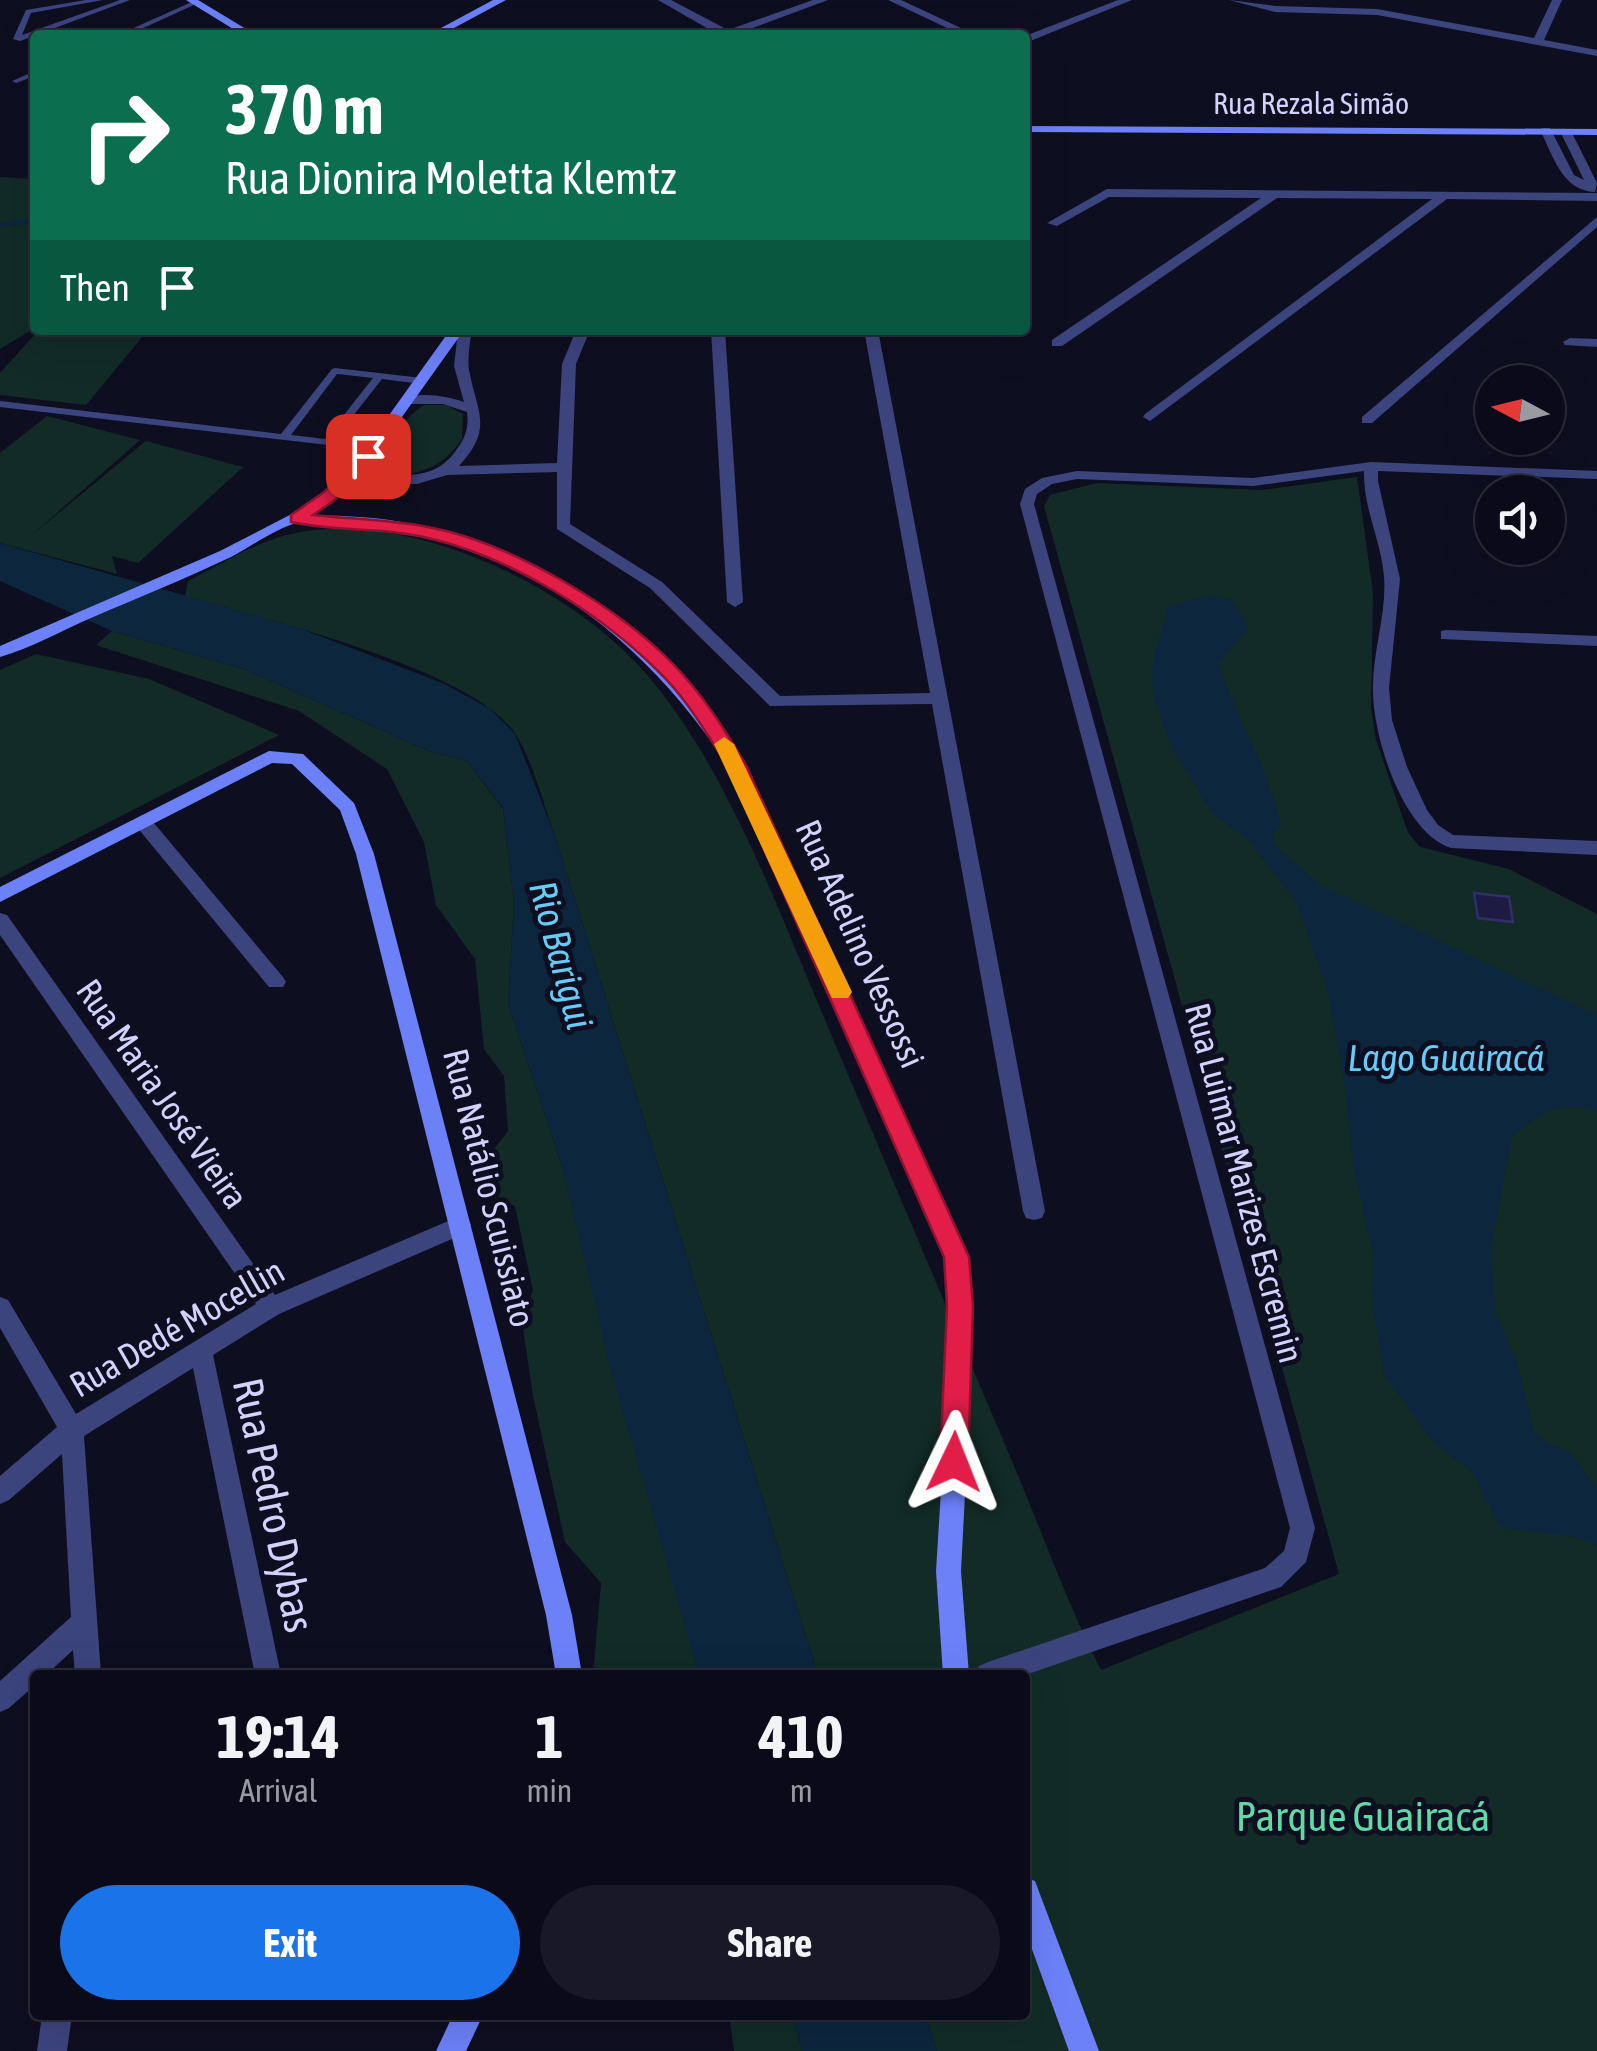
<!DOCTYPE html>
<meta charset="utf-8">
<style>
body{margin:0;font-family:"Asap Condensed",sans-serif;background:#181826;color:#f1f3f6;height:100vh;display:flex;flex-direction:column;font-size:38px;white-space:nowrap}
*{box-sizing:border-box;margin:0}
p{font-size:32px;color:#999aa2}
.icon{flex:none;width:55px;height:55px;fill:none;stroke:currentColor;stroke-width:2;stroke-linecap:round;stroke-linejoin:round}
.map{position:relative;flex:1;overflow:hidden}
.side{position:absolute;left:30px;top:1670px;width:1000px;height:350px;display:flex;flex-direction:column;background:#0a0a19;border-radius:10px;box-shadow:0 10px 40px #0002,0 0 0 2px #2a2b38}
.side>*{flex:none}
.top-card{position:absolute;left:30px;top:30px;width:1000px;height:305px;border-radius:10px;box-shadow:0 10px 40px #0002,0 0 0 2px #2a2b38;background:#0b6e4f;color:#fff;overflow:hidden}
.needle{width:65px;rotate:277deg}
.controls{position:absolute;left:1475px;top:365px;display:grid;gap:20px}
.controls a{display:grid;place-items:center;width:90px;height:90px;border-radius:50%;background:#0a0a19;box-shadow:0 10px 40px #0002,0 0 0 2px #2a2b38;font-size:50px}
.pin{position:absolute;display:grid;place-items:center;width:85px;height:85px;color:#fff;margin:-42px;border-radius:20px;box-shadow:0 5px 15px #0006}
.me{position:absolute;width:110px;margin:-55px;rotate:2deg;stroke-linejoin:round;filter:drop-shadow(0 0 8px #0008)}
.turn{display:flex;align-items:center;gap:35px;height:210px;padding:0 30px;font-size:45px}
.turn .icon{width:130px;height:130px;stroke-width:2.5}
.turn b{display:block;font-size:70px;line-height:85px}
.then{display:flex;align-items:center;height:95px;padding:0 30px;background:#0003;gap:20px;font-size:38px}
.eta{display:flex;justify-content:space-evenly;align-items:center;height:170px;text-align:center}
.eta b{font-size:60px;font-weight:700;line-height:70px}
.button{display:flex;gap:20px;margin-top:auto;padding:20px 30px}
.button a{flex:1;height:115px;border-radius:60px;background:#1a73e8;color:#fff;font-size:40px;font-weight:700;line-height:115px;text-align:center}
.button a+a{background:#181826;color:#f1f3f6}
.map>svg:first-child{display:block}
.green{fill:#122b26}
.water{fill:#0c263d}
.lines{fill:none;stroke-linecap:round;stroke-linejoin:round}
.stream{stroke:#0c263d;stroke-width:5}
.building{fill:#1d1b41;stroke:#302f6c;stroke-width:2.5}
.lane{fill:#3c447e;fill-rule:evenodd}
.street{fill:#3c447e;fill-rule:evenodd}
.secondary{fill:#6c80f8;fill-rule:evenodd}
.route{fill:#e11d48;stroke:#92132f;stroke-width:2.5}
.slow{fill:#f59e0b}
.labels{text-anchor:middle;stroke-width:10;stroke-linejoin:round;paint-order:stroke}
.far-street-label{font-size:30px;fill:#d1d3fd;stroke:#0e0e21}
.street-label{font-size:35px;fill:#d1d3fd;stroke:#0e0e21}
.water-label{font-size:38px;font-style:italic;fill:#64ccf7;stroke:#0e0e21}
.near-street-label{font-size:42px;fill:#d1d3fd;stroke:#0e0e21}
.near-park-label{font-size:42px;fill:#60d9a7;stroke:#0e0e21}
</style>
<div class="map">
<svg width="1597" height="2051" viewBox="0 0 1597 2051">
<rect width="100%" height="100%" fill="#0e0e21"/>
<g class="green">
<path d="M0,177L35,179V328L0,349Z"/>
<path d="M39,330H148L86,405L0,395V373Z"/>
<path d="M425,405H446L463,414L462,439C444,466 420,476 388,474L382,462C389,444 407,413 425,405Z"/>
<path d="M47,416L140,440L33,534L146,441L243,467L138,563L112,556L117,574L0,543V453Z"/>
<path d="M1357,477L1373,593L1371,708L1376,740L1408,833L1420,847L1509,869L1597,914V2051H937L925,2015H1025V1675H818L555,836C543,804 534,764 516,735C475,669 260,618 185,596L188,581C218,566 250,545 283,536C398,504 563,582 640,667C721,756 773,897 820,1008C882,1155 944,1301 1006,1447C1038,1521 1065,1599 1101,1670L1339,1574L1044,506L1050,495L1097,483L1262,490Z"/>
<path d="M112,631L244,669L431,752L467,761L503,809L514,903L508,1003L562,1166L699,1675H593L601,1583L565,1542L533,1396L521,1315L533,1291L515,1206L492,1196L484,1162L508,1131L504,1076L484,1049L475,959L436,905L424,842L387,769L299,711L96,645Z"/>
<path d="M36,654L149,679L279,735L0,878V670Z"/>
<path d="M729,2015H792L802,2051H734Z"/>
</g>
<g class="water">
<path d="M0,543L299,628L445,684L490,709L515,734L555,836L818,1675H699L610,1368L562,1166L508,1003L514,903L503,808L467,761L431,752L244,669L112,631L0,581Z"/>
<path d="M1210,595L1232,600L1249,628L1218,663C1238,719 1267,766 1281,824L1272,836L1275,845L1319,884L1597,1015V1111C1562,1100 1538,1112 1512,1138L1491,1248L1496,1314L1517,1362L1534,1431L1548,1444L1568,1450L1597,1488V1546C1561,1528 1533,1537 1499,1526L1473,1473L1432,1441L1384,1375L1372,1300L1373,1257L1354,1169L1344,1082L1327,988L1295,900L1246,838L1213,814L1173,750L1153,697L1152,666L1167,607Z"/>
<path d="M792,2015H925L937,2051H802Z"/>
</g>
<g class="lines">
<path class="stream" d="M0,225L35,220"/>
</g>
<path class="building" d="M1474,893L1509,897L1513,922L1478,918Z"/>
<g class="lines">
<g class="lane">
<path d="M86,0H103L31,13L22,35L120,0H130L20,41L13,39L26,10Z"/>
<path d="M194,1L196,4L128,35H118Z"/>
<path d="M35,71V76L16,83L12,81Z"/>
<path d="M335,368L422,378L427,381L422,384L382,379L331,444L328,445L0,407V401L281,434L332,369ZM337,374L373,378L325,439L291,435Z"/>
</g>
<g class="street">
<path d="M658,0H671L728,30L813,0H828L734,35H719Z"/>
<path d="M888,0H901L976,35H962Z"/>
<path d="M1118,0H1132L1025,43V36Z"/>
<path d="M1229,0L1275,6L1377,9L1534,38L1552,0H1562L1544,40L1597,50V56L1377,15L1275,12Z"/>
<path d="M1542,128H1550L1574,175L1584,180L1560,131L1570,129L1597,183L1595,192C1562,191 1553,155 1540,130Z"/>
<path d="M1107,189L1597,193V201L1447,199L1150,421L1143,417L1145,414L1432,199L1277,198L1062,346H1052V340L1261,198L1109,197L1057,226L1047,223Z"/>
<path d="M1597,217V227L1372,423H1362V417Z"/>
<path d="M458,330H472C470,343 467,358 469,370C477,413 494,428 459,466L557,463L562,364L576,330H590L576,364L570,524L662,582L780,696L930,693L864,330H878L1045,1211L1042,1218L1034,1220L1026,1218L1023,1211L932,704L770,706L650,588L557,529V472L447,475L417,484H402L350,473L348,470L355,466C391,475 433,486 457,449C466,437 469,426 467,412L443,404H409L402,400C419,391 445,396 464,402L454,366Z"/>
<path d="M711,330H725L743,602L735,607L727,602Z"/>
<path d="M1570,338L1597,339V347L1565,345L1563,342Z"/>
<path d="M1371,462L1597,471V479L1378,471V481L1400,579L1389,688L1392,720L1407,767L1427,810L1438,825L1453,835L1597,841V855L1451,848C1403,833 1373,737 1373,691C1372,652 1387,615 1384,576C1381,540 1363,508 1364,471L1253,486L1077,479L1052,484L1037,494L1034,504L1315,1528L1306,1562L1281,1587L1025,1675H975L979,1666L988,1662L1265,1568L1284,1551L1290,1528L1020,504L1025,489L1042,478L1077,471L1253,478Z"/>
<path d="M1447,630L1597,636V646L1441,639V631Z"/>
<path d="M142,815L148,816L283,977L286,982L283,987H269L136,826L133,821Z"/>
<path d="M0,913L7,915L275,1295L460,1216L468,1218L471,1225L468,1232L279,1314L213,1355L281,1675H255L193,1368L84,1436L101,1675H75L73,1650L46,1675H35V1685L9,1708L0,1712V1681L71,1617L62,1454L9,1500L0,1504V1476L57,1427L0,1328V1297L8,1300L76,1414L256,1304L0,935Z"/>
<path d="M42,2015H72L67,2051H37Z"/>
</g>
<g class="secondary">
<path d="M186,0H198L256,35H243Z"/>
<path d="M493,0H506L441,35H428Z"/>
<path d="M1025,126L1597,129V135L1025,132Z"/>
<path d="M450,330H464L372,459L321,510L313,515C346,516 380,517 412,524C554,555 669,643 745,765L967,1257L972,1361L961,1571L969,1675H943L936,1571L949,1361L945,1257L728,766C644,637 517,538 359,526C341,525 316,519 298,523C279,526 249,548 231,557C185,579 137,598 91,618C61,631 31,648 0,657V646L220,551L311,504L362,453Z"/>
<path d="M269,751L303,754L354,803L374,854L572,1615L582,1675H556L546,1615L356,854L340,810L292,764L272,763L0,902V887Z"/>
<path d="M1025,1877L1035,1881L1099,2051H1069L1025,1930Z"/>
<path d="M453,2015H483L466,2051H436Z"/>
</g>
</g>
<path class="route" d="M362,452L376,456L335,500L313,515C351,519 391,520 428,527C510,542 617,606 674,665C703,695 725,730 746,765L969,1257L973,1306L968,1462L964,1471L954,1475L945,1471L940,1462L947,1306L944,1257L727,765C706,733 687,699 659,672C600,613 511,557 428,538C384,527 336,532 291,522V515L324,492Z"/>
<path class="slow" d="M724,737L734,744L852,992L848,998H832L829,992L714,744Z"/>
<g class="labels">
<g class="far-street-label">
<text x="1311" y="114">Rua Rezala Simão</text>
</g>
<g class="street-label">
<text transform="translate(860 944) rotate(66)" y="12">Rua Adelino Vessossi</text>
<text transform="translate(162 1094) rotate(55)" y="12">Rua Maria José Vieira</text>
<text transform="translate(1244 1183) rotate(75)" y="12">Rua Luimar Marizes Escremin</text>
<text transform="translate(489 1188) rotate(76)" y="12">Rua Natálio Scuissiato</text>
<text transform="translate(177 1328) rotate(-30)" y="12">Rua Dedé Mocellin</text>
</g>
<g class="water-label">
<text transform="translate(561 955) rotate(75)" y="13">Rio Barigui</text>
<text x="1446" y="1071">Lago Guairacá</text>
</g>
<g class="near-street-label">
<text transform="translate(274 1505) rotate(78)" y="15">Rua Pedro Dybas</text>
</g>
<g class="near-park-label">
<text x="1363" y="1831">Parque Guairacá</text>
</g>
</g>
</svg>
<div class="controls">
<a><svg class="needle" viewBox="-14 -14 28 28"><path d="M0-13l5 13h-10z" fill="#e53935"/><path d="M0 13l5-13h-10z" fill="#999aa2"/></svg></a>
<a><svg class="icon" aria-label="sound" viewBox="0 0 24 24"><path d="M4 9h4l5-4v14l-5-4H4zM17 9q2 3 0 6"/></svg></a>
</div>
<div class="pin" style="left:368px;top:456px;background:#d93025"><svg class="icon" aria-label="arrive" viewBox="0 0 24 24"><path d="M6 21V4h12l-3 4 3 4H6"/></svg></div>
<svg class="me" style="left:954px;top:1462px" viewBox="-20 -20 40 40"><path d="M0-17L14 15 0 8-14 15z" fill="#e11d48" stroke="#fff" stroke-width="4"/></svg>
<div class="top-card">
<div class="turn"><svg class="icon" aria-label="right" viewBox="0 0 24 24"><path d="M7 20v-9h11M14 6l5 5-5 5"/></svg><div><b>370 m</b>Rua Dionira Moletta Klemtz</div></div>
<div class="then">Then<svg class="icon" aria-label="arrive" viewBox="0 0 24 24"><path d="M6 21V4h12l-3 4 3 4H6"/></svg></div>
</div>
<section class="side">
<div class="eta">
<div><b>19:14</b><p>Arrival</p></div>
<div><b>1</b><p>min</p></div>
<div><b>410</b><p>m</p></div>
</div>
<div class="button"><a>Exit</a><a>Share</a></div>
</section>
</div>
